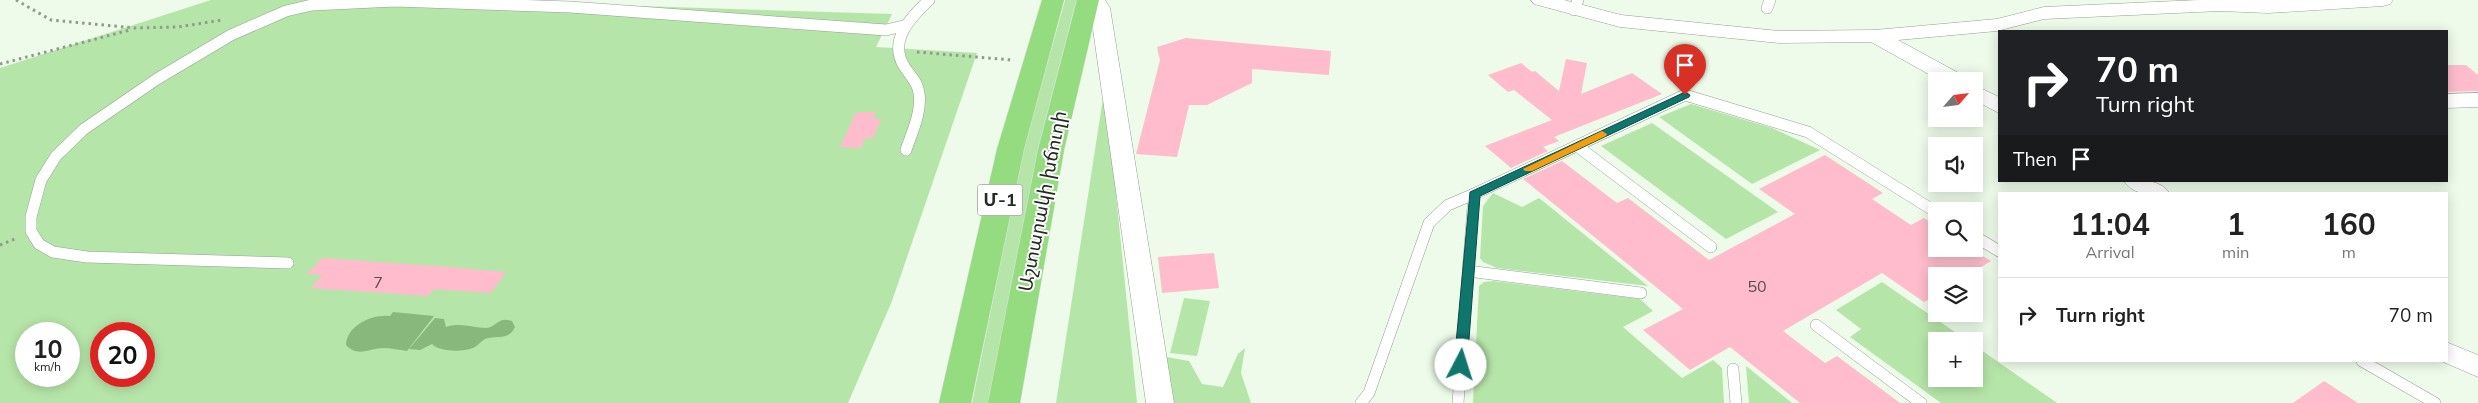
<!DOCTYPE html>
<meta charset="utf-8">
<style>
body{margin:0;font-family:Mulish,"Noto Sans Armenian",sans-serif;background:#f6f6f6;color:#222;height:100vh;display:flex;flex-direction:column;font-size:19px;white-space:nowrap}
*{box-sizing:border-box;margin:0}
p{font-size:16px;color:#767676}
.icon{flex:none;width:28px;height:28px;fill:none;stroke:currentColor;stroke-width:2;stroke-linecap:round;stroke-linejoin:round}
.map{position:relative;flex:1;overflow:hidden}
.panel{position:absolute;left:1998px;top:192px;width:450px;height:170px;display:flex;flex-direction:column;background:#fff;border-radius:0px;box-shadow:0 2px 12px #0003}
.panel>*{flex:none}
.hud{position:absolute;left:1998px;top:30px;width:450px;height:152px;border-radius:0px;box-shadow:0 2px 12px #0003;background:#202124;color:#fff;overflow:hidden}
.needle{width:32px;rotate:62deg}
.tools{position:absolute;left:1928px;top:72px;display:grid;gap:10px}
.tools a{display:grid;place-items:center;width:55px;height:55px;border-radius:0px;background:#fff;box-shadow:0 2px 12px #0003;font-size:25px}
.speed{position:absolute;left:15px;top:322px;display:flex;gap:10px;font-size:25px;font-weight:700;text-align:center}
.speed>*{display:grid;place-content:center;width:65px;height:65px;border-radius:50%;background:#fff;box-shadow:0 2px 12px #0003;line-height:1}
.speed small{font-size:12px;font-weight:400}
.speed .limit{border:8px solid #d22;background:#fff;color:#111}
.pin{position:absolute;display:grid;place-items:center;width:42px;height:42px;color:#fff;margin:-51px -21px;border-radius:50% 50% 50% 0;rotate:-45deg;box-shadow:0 0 5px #0007}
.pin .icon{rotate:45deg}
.me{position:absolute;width:55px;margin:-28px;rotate:5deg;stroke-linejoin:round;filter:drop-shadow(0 0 4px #0008)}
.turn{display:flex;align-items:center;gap:18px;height:105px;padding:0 15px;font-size:22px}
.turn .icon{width:65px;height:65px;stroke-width:2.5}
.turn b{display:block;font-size:35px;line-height:42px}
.then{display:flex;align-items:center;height:48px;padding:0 15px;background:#0003;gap:10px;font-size:19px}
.eta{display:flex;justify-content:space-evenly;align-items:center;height:85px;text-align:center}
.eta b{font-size:30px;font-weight:700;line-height:35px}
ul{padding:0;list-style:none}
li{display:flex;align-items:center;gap:15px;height:75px;padding:0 15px;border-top:1px solid #e0e0e0}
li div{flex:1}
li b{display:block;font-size:19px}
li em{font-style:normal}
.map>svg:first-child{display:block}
.green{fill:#b6e5a9;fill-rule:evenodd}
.water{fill:#88b87b}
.building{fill:#febccc}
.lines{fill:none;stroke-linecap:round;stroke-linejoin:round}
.service-casing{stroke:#94a191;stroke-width:12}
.minor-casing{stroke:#94a191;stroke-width:1}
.trunk-casing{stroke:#e0e1e0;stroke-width:1}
.path{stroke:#909a8d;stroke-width:3;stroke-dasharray:2.5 4;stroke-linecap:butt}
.service{stroke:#fff;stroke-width:11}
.minor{fill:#fff;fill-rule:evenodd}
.trunk{fill:#94dc7f;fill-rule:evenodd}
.route{fill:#0f766e;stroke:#0a4d48}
.slow{fill:#f59e0b}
.labels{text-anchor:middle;stroke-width:4;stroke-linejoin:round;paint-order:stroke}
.number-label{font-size:16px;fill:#5a4e4c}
.shield{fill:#fff;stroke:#666964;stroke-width:1}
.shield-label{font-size:18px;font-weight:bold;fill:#242922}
.street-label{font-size:19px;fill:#242922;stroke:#fff}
</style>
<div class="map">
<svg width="2478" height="403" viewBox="0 0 2478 403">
<rect width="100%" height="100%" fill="#eefbea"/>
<g class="green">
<path d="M211,0H449L892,14L876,47L977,53L892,301L848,403H0V68ZM26,334H69V376H26ZM101,334H144V376H101Z"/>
<path d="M1065,0H1078L991,403H972L1024,147Z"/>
<path d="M1105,85L1137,403H1056Z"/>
<path d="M1691,104L1772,128L1820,150L1752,184L1659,117Z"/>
<path d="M1652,123L1778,212L1726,239L1601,146Z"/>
<path d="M1493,193L1522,207L1539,198L1648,286L1497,268L1483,262L1480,258L1483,206Z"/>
<path d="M1493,281L1640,299L1653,311L1623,327L1682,378L1713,360L1722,368L1724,403H1473L1479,286L1484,282Z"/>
<path d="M1882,282L1968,341H1936V379H1974V345L2057,403H1941L1850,337L1861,329L1836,310Z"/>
<path d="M1184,298L1210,301L1197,356L1170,353Z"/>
<path d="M1245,348L1241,373L1251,403H1163L1156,355L1189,361L1202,384L1223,387L1238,354Z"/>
<path d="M1746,366L1792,403H1749Z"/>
</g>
<g class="water">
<path d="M393,312L434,316L407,351C399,350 391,348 383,348C370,348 358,358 346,345C347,325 372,314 390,316Z"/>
<path d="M435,318L444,319L446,327C460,322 474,328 486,328C496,328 498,316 512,321L515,327C509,341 497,335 485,339C481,341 478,346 473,348C463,352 439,352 432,344L420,350L409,349Z"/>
</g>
<g class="building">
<path d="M1186,38L1331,51L1329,75L1252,69V83L1207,105H1189L1177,157L1136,154L1160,60L1157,47Z"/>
<path d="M1566,59L1587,63L1581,94L1632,73L1662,94L1554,137L1559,141L1543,147L1548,151L1511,168L1485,146L1552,120L1514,90L1508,92L1488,75L1521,63L1532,72L1535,71L1559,91Z"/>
<path d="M2446,65H2466L2478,75V91L2446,92Z"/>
<path d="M856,112H876L873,119H881L873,138H865L861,148L840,147Z"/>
<path d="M1825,155L1883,193L1872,199L1911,225L1924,218L1936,226V249H1972L1991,261L1967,276H1936V295L1924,302L1882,273L1783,331L1825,363L1837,356L1900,403H1800L1730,347L1690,370L1643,330L1683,309L1523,179L1562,161L1617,203L1628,198L1709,260L1795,214L1759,189Z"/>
<path d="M1214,253L1219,288L1162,293L1158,257Z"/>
<path d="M322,258L450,267L506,272L491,293L434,289L428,296L311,288L322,275L307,274Z"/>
<path d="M2324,381L2358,403H2293Z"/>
</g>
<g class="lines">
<g class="service-casing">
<g id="service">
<path d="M1767,8L1770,0"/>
<path d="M1574,10L1578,0"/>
<path d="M1577,146L1711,247"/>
<path d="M906,150C912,132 922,112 919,93C918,82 910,76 904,66C888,40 911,17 929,0"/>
<path d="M1974,236L1999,251"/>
<path d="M288,263L87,257L53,252L39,244L31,231V217L41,180L56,156L84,129L157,79L231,35L286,11L312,5L395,1L570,7L886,30L903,26"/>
<path d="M1468,271L1641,293"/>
<path d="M1816,325L1921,403"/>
<path d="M2362,361L2435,403"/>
<path d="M1733,369L1736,403"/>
<path d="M1361,403L1369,393L1429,223L1448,205L1474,194"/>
<path d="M1458,403L1474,194L1685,95L1808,132L1936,212"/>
</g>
</g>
<g class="minor-casing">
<g id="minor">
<path d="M1085,0H1105L1110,8L1174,403H1146L1090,8Z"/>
<path d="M1531,0H1564L1621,15L1779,31L1875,30L1997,19L2044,7L2199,0H2393L2390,4L2383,6L2268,13L2220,11L2044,19L1997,31L1898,40L1964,76L1966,81H1941L1871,42L1779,43L1620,27L1534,4Z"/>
<path d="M1974,85L1999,97V113L1974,100Z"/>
<path d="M2478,93V107L2446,108V94Z"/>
<path d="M2124,181C2141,181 2160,178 2170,194C2153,194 2135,197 2124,181Z"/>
<path d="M2446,342L2478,355V377L2441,361H2446Z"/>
</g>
</g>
<g class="trunk-casing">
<g id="trunk">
<path d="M1042,0H1064L1024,149L971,403H939L997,149Z"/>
<path d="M1077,0H1099L1064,150L1020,403H988L1038,150Z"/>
</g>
</g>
<g class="path">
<path d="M16,0L51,20L134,28L178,27L222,20"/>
<path d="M917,52L1012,60"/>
<path d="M0,64L130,30"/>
<path d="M0,245L17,238"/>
</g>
<use href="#service" class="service"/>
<use href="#minor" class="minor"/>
<use href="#trunk" class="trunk"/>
</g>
<path class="route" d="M1685,92L1690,95L1689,97L1480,196L1467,365L1461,370L1456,369L1454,365L1470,192Z"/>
<path class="slow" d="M1602,131L1607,134L1606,136L1532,171H1525L1523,169Z"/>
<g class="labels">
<g class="number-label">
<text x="378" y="288">7</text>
<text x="1757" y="292">50</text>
</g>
<rect class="shield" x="977.5" y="184.5" width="45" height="31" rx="4"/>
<g class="shield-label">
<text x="1000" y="206">Մ-1</text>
</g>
<g class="street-label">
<text transform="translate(1042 201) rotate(-79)" y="7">Աշտարակի խճուղի</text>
</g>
</g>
</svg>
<div class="tools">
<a><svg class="needle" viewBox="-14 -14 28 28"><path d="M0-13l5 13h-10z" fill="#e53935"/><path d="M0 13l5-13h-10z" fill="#767676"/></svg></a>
<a><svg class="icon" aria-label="sound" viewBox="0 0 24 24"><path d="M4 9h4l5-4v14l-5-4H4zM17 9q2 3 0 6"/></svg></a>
<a><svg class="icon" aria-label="search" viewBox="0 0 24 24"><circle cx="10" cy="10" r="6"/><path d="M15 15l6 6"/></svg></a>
<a><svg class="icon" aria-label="layers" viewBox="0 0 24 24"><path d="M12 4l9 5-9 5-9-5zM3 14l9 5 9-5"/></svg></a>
<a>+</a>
</div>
<div class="speed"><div>10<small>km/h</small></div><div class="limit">20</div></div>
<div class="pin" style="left:1685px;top:95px;background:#d93025"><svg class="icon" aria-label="arrive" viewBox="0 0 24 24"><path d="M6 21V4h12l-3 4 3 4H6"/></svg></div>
<svg class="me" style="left:1461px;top:365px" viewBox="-20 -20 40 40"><circle r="19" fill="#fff"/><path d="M0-13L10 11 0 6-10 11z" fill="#0f766e"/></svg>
<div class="hud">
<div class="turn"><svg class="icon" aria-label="right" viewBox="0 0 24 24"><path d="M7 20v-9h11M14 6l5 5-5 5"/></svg><div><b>70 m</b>Turn right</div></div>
<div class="then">Then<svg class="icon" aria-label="arrive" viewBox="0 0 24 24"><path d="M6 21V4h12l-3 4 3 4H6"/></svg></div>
</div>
<section class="panel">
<div class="eta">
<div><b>11:04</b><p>Arrival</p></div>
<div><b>1</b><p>min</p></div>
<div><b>160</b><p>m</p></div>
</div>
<ul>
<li><svg class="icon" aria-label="right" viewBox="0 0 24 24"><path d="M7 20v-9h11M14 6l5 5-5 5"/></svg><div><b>Turn right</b></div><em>70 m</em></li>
</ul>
</section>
</div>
